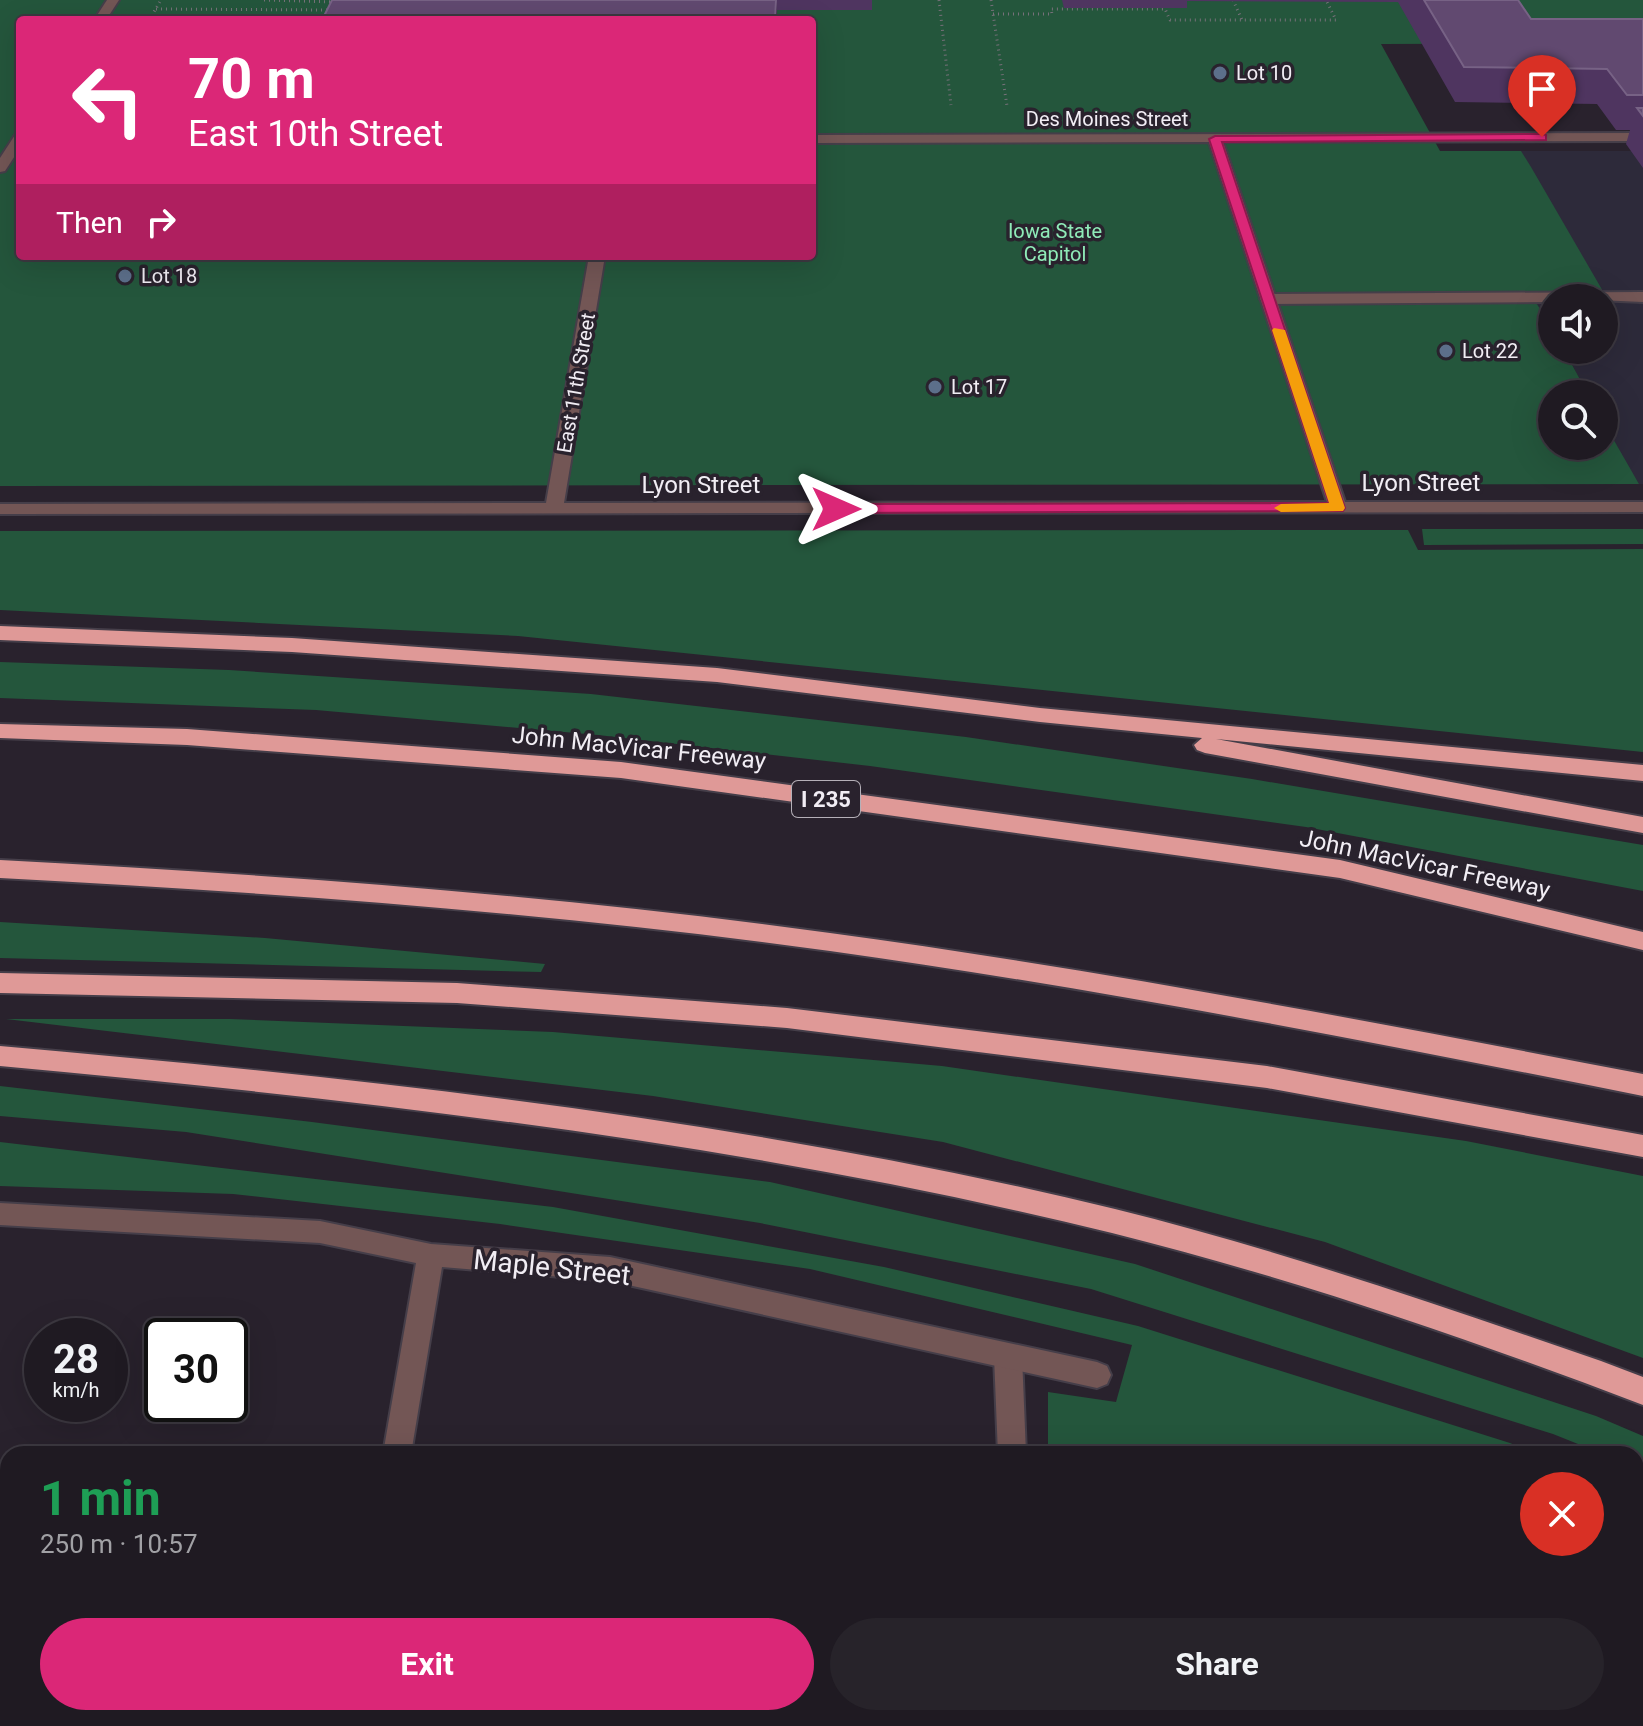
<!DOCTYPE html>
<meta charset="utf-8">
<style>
body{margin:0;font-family:Roboto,sans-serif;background:#27232a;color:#f1f3f6;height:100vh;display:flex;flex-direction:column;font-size:30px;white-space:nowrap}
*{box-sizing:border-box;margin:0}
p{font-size:26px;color:#a1a1a5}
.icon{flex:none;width:44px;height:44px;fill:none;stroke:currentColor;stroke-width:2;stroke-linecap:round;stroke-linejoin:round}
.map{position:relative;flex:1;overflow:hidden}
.side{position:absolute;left:0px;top:1446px;width:1644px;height:280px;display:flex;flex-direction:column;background:#1f1a22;border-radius:24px 24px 0 0;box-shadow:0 8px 32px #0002,0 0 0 2px #3c3840}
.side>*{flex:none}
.banner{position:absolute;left:16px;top:16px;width:800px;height:244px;border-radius:8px;box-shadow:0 8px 32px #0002,0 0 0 2px #3c3840;background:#db2777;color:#fff;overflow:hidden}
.tools{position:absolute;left:1538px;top:284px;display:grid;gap:16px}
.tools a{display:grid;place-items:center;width:80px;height:80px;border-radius:50%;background:#1f1a22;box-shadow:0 8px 32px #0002,0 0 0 2px #3c3840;font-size:40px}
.speed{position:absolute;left:24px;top:1318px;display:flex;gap:16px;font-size:40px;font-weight:700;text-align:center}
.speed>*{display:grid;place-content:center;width:104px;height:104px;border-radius:50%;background:#1f1a22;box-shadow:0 8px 32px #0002,0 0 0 2px #3c3840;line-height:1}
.speed small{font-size:20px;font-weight:400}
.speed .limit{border:4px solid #111;border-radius:12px;background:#fff;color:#111}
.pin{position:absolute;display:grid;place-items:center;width:68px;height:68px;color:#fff;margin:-82px -34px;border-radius:50% 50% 50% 0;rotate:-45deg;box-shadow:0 0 8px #0007}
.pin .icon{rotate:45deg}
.me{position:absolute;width:88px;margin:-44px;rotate:90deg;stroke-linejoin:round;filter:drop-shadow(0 0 6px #0008)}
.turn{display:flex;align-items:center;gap:28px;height:168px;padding:0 40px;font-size:36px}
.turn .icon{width:104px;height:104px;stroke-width:2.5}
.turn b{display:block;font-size:56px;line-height:68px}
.then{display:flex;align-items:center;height:76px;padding:0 40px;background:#0003;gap:16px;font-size:30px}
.round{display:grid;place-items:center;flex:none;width:84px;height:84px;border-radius:42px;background:#27232a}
.head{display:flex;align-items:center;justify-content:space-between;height:136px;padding:0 40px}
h1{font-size:48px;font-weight:700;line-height:60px;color:#1e9e55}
.cta{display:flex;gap:16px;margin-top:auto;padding:16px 40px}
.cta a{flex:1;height:92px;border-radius:48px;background:#db2777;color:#fff;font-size:32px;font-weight:700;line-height:92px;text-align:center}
.cta a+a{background:#27232a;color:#f1f3f6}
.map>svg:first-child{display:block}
.commercial{fill:#2d2a3a}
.green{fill:#24563c;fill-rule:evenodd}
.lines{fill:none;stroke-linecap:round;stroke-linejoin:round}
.service-casing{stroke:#453e49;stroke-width:4}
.minor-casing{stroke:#453e49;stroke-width:4}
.motorway-casing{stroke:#453e49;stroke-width:4}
.path{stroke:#767079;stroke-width:3;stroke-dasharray:1 4;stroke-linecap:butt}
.service{fill:#735655;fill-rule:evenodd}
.minor{fill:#735655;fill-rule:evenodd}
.motorway{fill:#df9997;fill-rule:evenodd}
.wall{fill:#4f3560}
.shaded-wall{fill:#392545}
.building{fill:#614970;stroke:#776285;stroke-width:2}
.route{fill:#db2777;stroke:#8e194d;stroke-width:2}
.slow{fill:#f59e0b}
.service-dot{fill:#5c6f8a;stroke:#29222d;stroke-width:3}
.labels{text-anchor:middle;stroke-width:7;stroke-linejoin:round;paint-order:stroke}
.far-poi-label{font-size:20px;fill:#f1edf4;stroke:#29222d;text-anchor:start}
.far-street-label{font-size:20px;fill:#f1edf4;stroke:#29222d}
.far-park-label{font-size:20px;fill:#8febb8;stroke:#29222d}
.shield{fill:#29222d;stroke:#b5b0b8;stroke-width:2}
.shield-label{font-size:22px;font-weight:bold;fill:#f1edf4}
.street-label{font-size:24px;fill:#f1edf4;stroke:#29222d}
.near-street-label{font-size:28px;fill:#f1edf4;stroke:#29222d}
</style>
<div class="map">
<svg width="1643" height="1726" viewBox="0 0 1643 1726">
<rect width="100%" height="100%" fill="#29222d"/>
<path class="commercial" d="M1521,151H1643V484H1639L1627,465L1604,423V394H1588L1564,350H1604V298H1552V328L1529,293Z"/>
<g class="green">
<path d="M0,0H1643V43L1381,44L1440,151H1521L1531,167L1604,293H1530L1552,328V350H1564L1588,394H1552V446H1604V423L1639,484L0,486ZM20,20H812V256H20Z"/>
<path d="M1422,529H1643V544L1424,545Z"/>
<path d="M1408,530L1418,550L1643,549V752L518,636L0,610V531Z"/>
<path d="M0,662L229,670L591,694L966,737L1252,779L1643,845V891L1306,827L870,766L598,735L316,710L0,698Z"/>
<path d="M0,922L265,938L545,964L541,972L0,958Z"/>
<path d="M6,1019H230L553,1032L942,1066L1466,1141L1643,1176V1358L1325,1242L943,1142L653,1096Z"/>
<path d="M0,1086L312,1122L770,1182L1135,1264L1596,1416L1643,1436V1470L1636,1467V1454H1603L1553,1434L1091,1289L760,1223L186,1132L0,1116Z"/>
<path d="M0,1142L553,1207L884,1267L1138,1326L1510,1443L1536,1454H1048V1392L1116,1402L1132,1345L810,1269L500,1224L233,1194L0,1186Z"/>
<path d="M1636,1496L1643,1499V1726H1535L1534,1718H1636Z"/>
</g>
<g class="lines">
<g class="service-casing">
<g id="service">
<path d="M1643,292V302L1552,298V302L1268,304L1260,299L1268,294Z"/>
<path d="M1008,1344L1018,1347L1022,1356L1026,1454H998L994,1356L998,1347Z"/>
<rect x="1006" y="1718" width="32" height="8"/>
</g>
</g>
<g class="minor-casing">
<g id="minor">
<path d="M107,0H119L106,20H94Z"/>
<path d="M1643,133V141L1223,142L1345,502H1643V512L0,514V504L546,503L589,256H605L564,503L1327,502L1209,142L812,143V135Z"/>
<path d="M20,134V148L5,171L0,172V158L15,135Z"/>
<path d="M0,1203L320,1221L431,1244L610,1257L1097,1362L1107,1366L1111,1375L1107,1384L1097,1388L610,1281L442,1267L411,1454H383L416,1263L320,1243L0,1225Z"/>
<path d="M336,1718H368L367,1726H335Z"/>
</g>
</g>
<g class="motorway-casing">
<g id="motorway">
<path d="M0,626L292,638L717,668L1040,708L1643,765V781L1216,739L1643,817V833L1205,753L1197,750L1194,745L1202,738L1040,722L717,682L292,652L0,640Z"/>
<path d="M0,724L187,729L621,762L1340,860L1643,932V950L1340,878L621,778L187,745L0,738Z"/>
<path d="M0,860C278,875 555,895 830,933C1103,970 1373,1022 1643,1074V1096C1373,1042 1103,989 830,951C555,913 278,893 0,878Z"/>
<path d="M0,973L457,983L787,1008L1267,1066L1643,1135V1157L1267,1088L787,1028L457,1003L0,993Z"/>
<path d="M0,1046C374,1079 749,1120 1115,1209C1280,1250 1441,1306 1601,1361L1643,1377V1405C1470,1339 1292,1278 1112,1233C747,1143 373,1101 0,1066Z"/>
</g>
</g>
<g class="path">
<path d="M264,0L336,2"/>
<path d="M939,0L951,105"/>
<path d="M991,0L1007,106"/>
<path d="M1233,0L1242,20"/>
<path d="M156,9L331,10"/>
<path d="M993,14H1052L1051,9H1165L1170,20H1336L1327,2"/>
<path d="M149,20L161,0"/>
</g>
<use href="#service" class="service"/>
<use href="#minor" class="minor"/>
<use href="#motorway" class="motorway"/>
</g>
<g class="wall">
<path d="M332,0H872V10H777V20H322Z"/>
<path d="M1062,0H1518L1531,19H1643V168L1626,144L1630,130H1616L1597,104L1455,102L1398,2L1187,1V8H1064Z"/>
</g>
<path class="shaded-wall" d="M776,0H777V20H775Z"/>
<g class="building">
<path d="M332,0H776L775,20H322Z"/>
<path d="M1424,0H1518L1531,19H1643V95H1627L1607,69L1464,67Z"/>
<path d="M1637,108H1643V116Z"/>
</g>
<path class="route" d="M1542,134L1546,135V140L1222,142L1345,508L1343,511L836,513L829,509L836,504L1329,503L1209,139L1215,136Z"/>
<path class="slow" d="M1274,328L1285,330L1345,508L1343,511L1281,512L1274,508L1281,504L1329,503L1272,330Z"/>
<g class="service-dot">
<circle cx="1220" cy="73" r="8"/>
<circle cx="125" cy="276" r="8"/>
<circle cx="1446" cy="351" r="8"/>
<circle cx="935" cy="387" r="8"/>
</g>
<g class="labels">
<g class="far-poi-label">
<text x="1236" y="80">Lot 10</text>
<text x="141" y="283">Lot 18</text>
<text x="1462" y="358">Lot 22</text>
<text x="951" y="394">Lot 17</text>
</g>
<g class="far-street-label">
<text x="1107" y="126">Des Moines Street</text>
<text transform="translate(576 383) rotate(-80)" y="7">East 11th Street</text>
</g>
<g class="far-park-label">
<text x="1055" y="238">Iowa State<tspan x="1055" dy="23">Capitol</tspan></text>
</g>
<rect class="shield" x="792" y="781" width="68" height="36" rx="6"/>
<g class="shield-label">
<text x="826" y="807">I 235</text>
</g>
<g class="street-label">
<text x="1421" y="491">Lyon Street</text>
<text x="701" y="493">Lyon Street</text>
<text transform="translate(639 748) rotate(6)" y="8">John MacVicar Freeway</text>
<text transform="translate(1425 864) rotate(12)" y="8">John MacVicar Freeway</text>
</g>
<g class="near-street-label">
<text transform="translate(552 1267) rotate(6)" y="10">Maple Street</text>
</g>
</g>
</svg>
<div class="tools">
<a><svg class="icon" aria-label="sound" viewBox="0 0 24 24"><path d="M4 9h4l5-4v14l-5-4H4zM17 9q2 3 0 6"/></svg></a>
<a><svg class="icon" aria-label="search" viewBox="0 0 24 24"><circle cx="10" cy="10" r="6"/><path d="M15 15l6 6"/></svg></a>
</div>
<div class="speed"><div>28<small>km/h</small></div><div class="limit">30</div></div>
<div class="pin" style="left:1542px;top:137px;background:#d93025"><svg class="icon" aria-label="arrive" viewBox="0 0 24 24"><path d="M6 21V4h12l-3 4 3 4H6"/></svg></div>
<svg class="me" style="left:836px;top:509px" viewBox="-20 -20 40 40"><path d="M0-17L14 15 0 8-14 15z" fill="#db2777" stroke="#fff" stroke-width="4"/></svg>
<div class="banner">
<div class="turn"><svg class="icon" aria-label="left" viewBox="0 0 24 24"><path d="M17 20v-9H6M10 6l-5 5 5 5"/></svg><div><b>70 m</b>East 10th Street</div></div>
<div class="then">Then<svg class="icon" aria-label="right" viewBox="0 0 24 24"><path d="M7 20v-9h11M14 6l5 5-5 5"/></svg></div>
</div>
<section class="side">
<div class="head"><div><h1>1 min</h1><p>250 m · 10:57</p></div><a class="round" style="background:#d93025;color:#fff"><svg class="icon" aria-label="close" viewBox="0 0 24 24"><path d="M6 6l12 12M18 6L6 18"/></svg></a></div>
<div class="cta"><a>Exit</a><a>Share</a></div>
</section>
</div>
